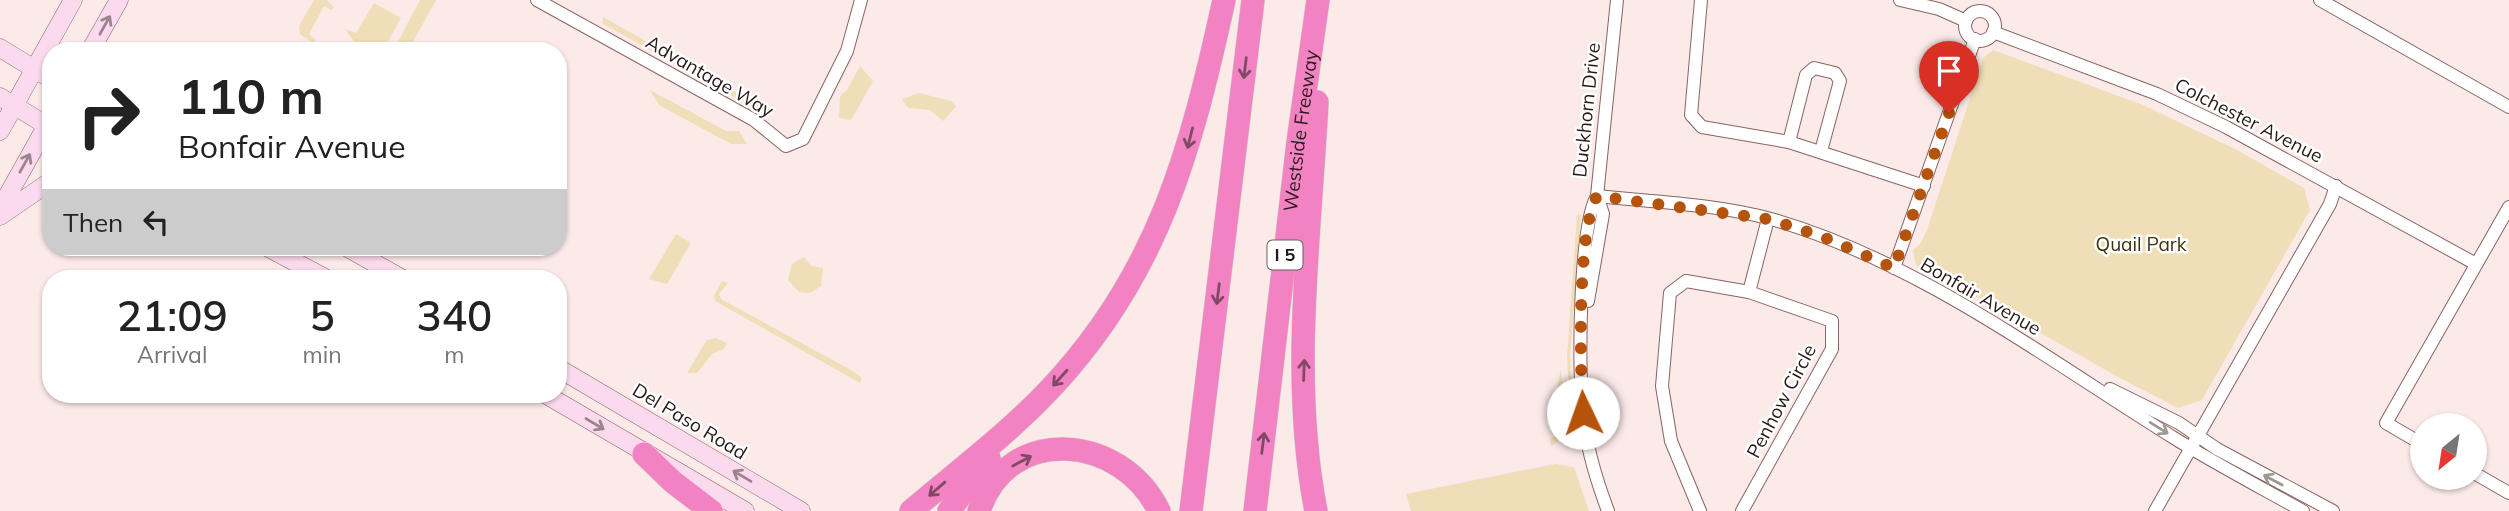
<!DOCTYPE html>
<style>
body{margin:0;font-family:Mulish,sans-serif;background:#f6f6f6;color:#222;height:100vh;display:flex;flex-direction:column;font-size:26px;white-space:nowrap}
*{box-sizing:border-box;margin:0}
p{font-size:23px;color:#767676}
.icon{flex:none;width:38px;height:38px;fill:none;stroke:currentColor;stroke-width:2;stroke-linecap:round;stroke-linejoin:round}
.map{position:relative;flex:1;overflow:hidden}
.drawer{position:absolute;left:42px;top:270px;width:525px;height:133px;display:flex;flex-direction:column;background:#fff;border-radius:28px;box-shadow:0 2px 5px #0004}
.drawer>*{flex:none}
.banner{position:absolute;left:42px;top:42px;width:525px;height:214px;border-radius:28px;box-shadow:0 2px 5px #0004;background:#fff;color:#222;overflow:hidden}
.needle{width:46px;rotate:210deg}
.controls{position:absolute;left:2410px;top:413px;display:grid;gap:14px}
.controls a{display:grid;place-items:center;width:77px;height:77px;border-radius:50%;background:#fff;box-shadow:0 2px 5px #0004;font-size:35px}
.pin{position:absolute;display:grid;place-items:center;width:60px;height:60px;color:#fff;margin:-72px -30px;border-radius:50% 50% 50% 0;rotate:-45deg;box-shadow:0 0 7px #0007}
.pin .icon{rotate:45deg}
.me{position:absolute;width:77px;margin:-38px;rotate:357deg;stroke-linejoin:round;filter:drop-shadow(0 0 5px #0008)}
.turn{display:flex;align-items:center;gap:24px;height:147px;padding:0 21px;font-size:32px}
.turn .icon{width:91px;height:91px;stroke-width:2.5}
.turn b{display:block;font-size:49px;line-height:60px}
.then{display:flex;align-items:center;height:66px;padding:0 21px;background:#0003;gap:14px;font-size:26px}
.eta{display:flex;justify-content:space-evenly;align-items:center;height:119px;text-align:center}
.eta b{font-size:42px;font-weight:600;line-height:49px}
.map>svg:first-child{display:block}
.green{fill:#efdeb7}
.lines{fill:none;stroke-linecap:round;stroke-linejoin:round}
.street-casing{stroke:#896363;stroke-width:14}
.secondary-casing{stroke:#896363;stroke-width:19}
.highway-casing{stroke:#cfcccc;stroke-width:24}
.street{stroke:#fff;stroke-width:12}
.secondary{stroke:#fbdaed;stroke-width:18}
.highway{stroke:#f382c3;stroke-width:23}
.oneway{stroke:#9c838d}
.oneway2{stroke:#834865}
.oneway3{stroke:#9e9797}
.route{stroke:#b45309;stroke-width:12;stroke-dasharray:0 21.6}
.labels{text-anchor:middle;stroke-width:5;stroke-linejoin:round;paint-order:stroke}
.shield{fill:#fff;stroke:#685d5d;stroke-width:2}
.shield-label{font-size:18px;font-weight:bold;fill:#271818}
.street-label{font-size:19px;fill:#271818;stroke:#fff}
.park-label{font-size:19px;fill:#40320b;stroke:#fff}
</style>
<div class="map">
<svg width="2509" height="511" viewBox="0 0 2509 511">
<rect width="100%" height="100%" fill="#fceae9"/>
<g class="green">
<path d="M314,0H327L334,7L331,10L324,6L309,34L316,40L313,43L300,34L299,26Z"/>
<path d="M420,0H436L410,47L416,51H393Z"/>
<path d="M374,3L401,18L383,51H361L345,29L356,33Z"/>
<path d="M603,17L764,108L768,116L602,23Z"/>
<path d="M1993,50L2143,105L2237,150L2304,188L2310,210L2202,400L2178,408L2118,377L1924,267L1916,266L1913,250L1920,244L1927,230L1983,58Z"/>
<path d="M860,66L873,81L851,120L839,118L840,96L847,90Z"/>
<path d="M650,90L726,131H739L747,144H731L659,105Z"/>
<path d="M919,93L951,101L956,106L943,121L930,110L908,108L902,99Z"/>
<path d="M1581,214L1570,356L1574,431L1571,433L1567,357L1577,215Z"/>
<path d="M676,234L691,243L667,284L649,279Z"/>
<path d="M804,257L811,266L823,268L821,286L810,293L799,292L788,280L792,264Z"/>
<path d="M722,281L728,283L719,294L721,299L851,370L862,378L860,383L715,301L714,296Z"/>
<path d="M716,338L727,343L724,349L712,354L697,373H687L707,340Z"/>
<path d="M1561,369L1568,435L1551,446L1550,439L1559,433L1556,397Z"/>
<path d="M1555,464L1574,467L1589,511H1411L1406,494Z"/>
</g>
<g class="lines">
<g class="street-casing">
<g id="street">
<path d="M537,0L754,120L786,146L803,139L847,51L861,0"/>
<path d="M1701,0L1691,115L1702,127L1789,142L1924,186"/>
<path d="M1900,0L1939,9L1966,21"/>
<path d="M2320,0L2509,107"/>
<circle cx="1980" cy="26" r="15"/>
<path d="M1993,32L2157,94L2226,127L2476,264"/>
<path d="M1789,142L1806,75L1814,68L1835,73L1840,81L1821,151"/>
<path d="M1597,196C1654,202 1716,204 1771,219C1918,261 2045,358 2174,438C2216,464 2260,487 2303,511"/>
<path d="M1894,268L1975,39"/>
<path d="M1749,292L1768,219"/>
<path d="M1588,301L1603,214L1597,196"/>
<path d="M2110,389L2179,423L2217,449L2333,511"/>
<path d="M2422,444L2386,423L2509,207"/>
<path d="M2474,473L2509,493"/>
<path d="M1608,511C1596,479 1586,447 1583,413C1578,372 1579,227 1597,196L1617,0"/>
<path d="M1700,511L1671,441L1662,386L1670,293L1686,281L1749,292L1832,321V349L1742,511"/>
<path d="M2155,511L2330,204L2336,186"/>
</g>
</g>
<g class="secondary-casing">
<g id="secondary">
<path d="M0,48L51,79"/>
<path d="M90,51L119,0"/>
<path d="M0,97L51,128"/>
<path d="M0,131L73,0"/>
<path d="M0,209L51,118"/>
<path d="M0,216L51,181"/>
<path d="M267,247L325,278"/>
<path d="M346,247L401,278"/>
<path d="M558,368L801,511"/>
<path d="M545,394L745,511"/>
</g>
</g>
<g class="highway-casing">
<g id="highway">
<path d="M644,454L673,482L711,511"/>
<path d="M911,511C958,471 1009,433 1051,388C1159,273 1191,150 1224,0"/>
<path d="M949,511L989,458"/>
<path d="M979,511C1008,423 1122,434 1159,511"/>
<path d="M1191,511L1253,0"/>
<path id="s1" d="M1255,511L1298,142L1318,0"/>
<path d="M1316,511C1290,379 1310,236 1317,102"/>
</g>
</g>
<use href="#street" class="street"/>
<use href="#secondary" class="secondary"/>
<use href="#highway" class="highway"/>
</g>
<defs><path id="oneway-shaft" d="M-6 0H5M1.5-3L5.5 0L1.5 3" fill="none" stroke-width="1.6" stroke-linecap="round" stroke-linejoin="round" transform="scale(1.75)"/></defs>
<g class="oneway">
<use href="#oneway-shaft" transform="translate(105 25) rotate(-61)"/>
<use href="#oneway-shaft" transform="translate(25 163) rotate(-61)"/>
<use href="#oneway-shaft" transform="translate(595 424) rotate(31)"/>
<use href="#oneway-shaft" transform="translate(742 476) rotate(-149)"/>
</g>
<g class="oneway2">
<use href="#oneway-shaft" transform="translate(1245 68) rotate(97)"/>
<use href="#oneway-shaft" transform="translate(1190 138) rotate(104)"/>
<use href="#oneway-shaft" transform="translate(1218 294) rotate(97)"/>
<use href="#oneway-shaft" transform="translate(1304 370) rotate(-88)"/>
<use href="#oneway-shaft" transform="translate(1060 378) rotate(132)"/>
<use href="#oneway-shaft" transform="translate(1263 443) rotate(-83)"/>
<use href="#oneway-shaft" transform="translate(1022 461) rotate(-28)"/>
<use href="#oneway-shaft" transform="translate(937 489) rotate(139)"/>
</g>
<g class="oneway3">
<use href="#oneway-shaft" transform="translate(2159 428) rotate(32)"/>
<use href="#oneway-shaft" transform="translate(2273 480) rotate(-152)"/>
</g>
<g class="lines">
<path class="route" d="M1583,413C1580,368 1577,231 1597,196L1768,219L1821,236L1894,268L1949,113"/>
</g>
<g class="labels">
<rect class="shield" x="1267.5" y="240.5" width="35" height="29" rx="5"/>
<g class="shield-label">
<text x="1285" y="261">I 5</text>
</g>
<g class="street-label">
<text transform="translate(710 76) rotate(30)" y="7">Advantage Way</text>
<text transform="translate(1586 110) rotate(-84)" y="7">Duckhorn Drive</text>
<text transform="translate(2249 120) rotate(27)" y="7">Colchester Avenue</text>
<text dy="7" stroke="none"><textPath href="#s1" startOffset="383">Westside Freeway</textPath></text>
<text transform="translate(1981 296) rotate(30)" y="7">Bonfair Avenue</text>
<text transform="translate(1781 401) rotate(-62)" y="7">Penhow Circle</text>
<text transform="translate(690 421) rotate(31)" y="7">Del Paso Road</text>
</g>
<g class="park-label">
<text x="2141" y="251">Quail Park</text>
</g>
</g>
</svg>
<div class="controls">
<a><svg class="needle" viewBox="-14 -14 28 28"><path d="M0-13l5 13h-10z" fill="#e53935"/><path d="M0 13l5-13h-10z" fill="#767676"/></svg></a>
</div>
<div class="pin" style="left:1949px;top:113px;background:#d93025"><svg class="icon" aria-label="arrive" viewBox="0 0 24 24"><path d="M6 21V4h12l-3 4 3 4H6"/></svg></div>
<svg class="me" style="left:1583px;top:413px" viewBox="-20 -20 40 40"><circle r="19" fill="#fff"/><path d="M0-13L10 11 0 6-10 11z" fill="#b45309"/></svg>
<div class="banner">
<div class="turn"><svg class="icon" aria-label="right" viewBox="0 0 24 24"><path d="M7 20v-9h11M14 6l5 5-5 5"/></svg><div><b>110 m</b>Bonfair Avenue</div></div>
<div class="then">Then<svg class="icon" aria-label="left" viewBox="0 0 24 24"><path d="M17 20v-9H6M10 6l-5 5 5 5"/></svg></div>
</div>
<section class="drawer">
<div class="eta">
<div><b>21:09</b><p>Arrival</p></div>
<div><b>5</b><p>min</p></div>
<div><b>340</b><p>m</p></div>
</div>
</section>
</div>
